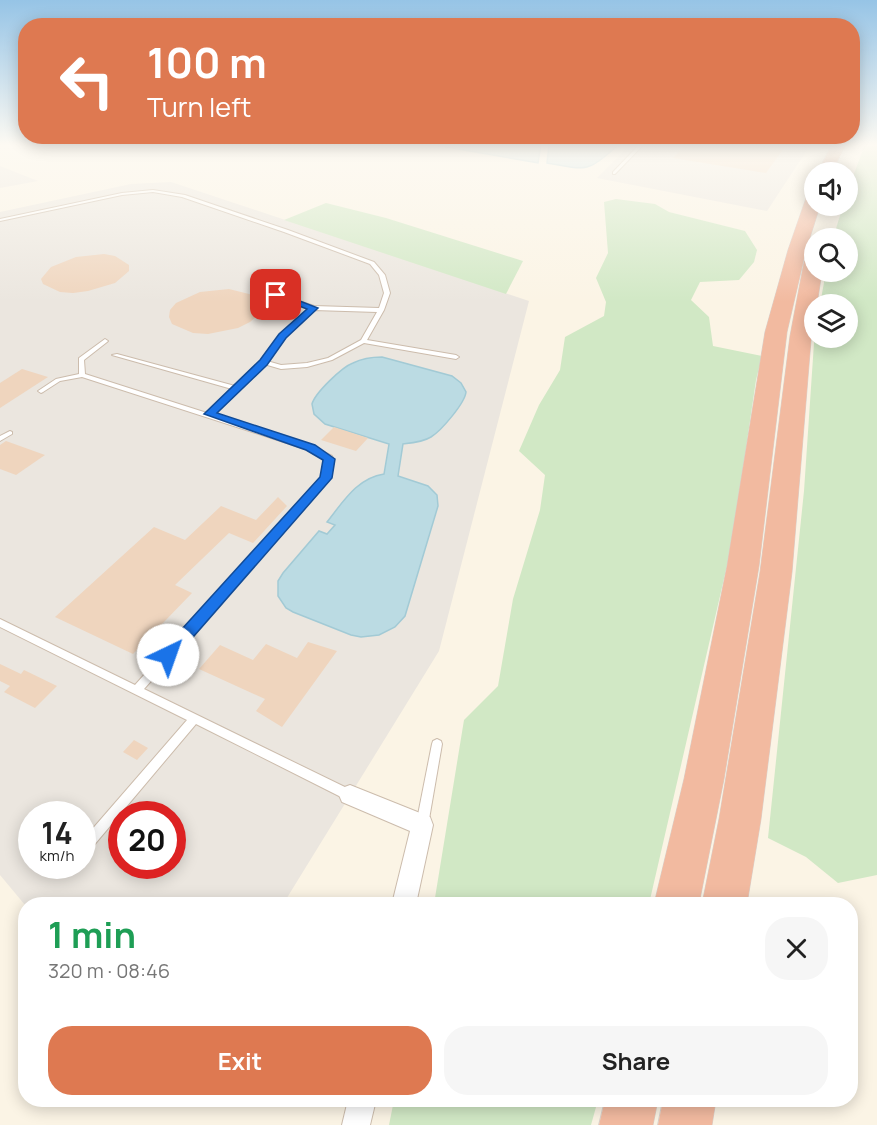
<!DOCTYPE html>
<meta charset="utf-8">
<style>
body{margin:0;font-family:Manrope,sans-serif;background:#f6f6f6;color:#222;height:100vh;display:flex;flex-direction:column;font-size:22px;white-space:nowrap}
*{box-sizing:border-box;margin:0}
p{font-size:20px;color:#767676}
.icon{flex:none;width:33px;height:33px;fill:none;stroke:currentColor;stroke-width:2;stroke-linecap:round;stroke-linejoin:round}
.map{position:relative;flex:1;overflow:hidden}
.sheet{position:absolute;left:18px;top:897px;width:840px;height:210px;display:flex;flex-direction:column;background:#fff;border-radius:24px;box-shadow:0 3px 15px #0003}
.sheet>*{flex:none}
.top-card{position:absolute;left:18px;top:18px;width:842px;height:126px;border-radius:24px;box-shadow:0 3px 15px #0003;background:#de7951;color:#fff;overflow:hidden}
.buttons{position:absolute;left:804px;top:162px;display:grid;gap:12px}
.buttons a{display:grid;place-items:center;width:54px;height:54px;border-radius:50%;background:#fff;box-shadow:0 3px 15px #0003;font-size:30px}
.speed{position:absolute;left:18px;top:801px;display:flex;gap:12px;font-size:30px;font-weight:700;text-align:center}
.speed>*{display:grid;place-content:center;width:78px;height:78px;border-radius:50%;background:#fff;box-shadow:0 3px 15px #0003;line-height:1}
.speed small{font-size:15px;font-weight:400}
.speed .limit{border:9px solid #d22;background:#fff;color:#111}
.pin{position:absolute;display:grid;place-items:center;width:51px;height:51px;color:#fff;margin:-26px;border-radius:12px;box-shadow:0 3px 9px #0006}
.me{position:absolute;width:66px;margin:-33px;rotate:42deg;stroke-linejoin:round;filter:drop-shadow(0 0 4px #0008)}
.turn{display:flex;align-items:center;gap:21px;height:126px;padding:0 30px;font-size:27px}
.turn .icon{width:78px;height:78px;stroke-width:2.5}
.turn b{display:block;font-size:42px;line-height:51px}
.round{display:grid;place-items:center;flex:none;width:63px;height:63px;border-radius:24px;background:#f6f6f6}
.summary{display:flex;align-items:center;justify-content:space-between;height:102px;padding:0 30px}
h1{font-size:36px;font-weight:700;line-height:45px;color:#1e9e55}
.button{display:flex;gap:12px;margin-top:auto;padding:12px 30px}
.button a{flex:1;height:69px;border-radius:24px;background:#de7951;color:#fff;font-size:24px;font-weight:700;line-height:69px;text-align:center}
.button a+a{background:#f6f6f6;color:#222}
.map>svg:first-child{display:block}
.industrial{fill:#ebe6df;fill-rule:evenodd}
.green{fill:#d1e8c5}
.water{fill:#bbdbe3;stroke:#a2cad5;stroke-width:1.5}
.building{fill:#efd5be}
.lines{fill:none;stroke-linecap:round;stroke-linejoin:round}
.lane-casing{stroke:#ccbcac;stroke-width:2}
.street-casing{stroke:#ccbcac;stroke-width:2}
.highway-casing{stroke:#d8d1cd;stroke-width:1}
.lane{fill:#fff;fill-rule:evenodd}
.street{fill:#fff;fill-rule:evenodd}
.highway{fill:#f2baa0;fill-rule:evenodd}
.route{fill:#1a73e8;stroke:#114b97;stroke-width:1.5}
</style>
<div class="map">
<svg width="877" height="1125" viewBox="0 0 877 1125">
<rect width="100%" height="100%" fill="#fbf4e5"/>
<g class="industrial">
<path d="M631,144H811L767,211L597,178Z"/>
<path d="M0,166L38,181L0,188Z"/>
<path d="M171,182L529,301L439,651L285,901L276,904L25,905L0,875V212L131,184ZM32,814H82V866H32ZM122,814H172V866H122Z"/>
</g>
<g class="green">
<path d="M865,144H877V875L838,883L806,857L768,838L804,491L814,343L815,338H848V304H820L826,272H848V238H833L843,206H848V190Z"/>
<path d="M616,199L655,204L669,212L745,231L757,250L754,262L739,280L700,282L691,300L709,317L713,346L762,356L756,380L732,544L649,904H434L464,720L498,686L513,599L540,510L545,475L519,451L539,405L560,370L565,337L604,316L606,302L596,278L608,253L604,202Z"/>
<path d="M326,203L386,218L523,261L506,294L284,220Z"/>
<path d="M394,1100H598L591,1125H389Z"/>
</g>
<g class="water">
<path d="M541,144L538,163L435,145L436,144Z"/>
<path d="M549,144H620C586,172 590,171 547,163Z"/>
<path d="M382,357L452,376L461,383L466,392C465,403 441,431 431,437C423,442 412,443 403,444L398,476L428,486L437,495L438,506L405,616L395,627L379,635L361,637L351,635L293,612L286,608L278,596V581L283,573L319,531L327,534L335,525L327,522C343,502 357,478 384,474L389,444L325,424L314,414L312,404C315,393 342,367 353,363C363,358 372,357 382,357Z"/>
</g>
<g class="building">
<path d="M687,144H787L766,173L673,158Z"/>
<path d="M104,254L115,256L129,265V271L115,283L88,291L73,293L60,292L43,284L41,279L51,267L76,257Z"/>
<path d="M229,289L253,295L259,301L261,308L258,315L250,322L238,328L208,334L193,333L172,324L169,317L170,310L176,303L200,292Z"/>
<path d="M22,369L48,377L0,408V383Z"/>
<path d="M334,427L368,438L356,451L321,440Z"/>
<path d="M6,441L45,455L16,475L0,469V445Z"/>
<path d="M278,497L287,506L253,543L229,533L175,585L192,593L133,654L55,617L154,527L185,540L221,506L256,520Z"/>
<path d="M308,642L337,651L282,727L256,711L265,699L199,669L220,645L253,660L266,644L297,658Z"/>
<path d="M0,664L21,674L24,670L57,686L35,708L4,692L10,686L0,681Z"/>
<path d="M134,740L148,748L137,760L123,752Z"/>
</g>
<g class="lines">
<g class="lane-casing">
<g id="lane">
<path d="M640,144H644L615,174H613V172Z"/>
<path d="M153,190L185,195L288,230L374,262L385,275L390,293L384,310L367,340L456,355L459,357L456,359L364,343L332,360L307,367L281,369L264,364L212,415L312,446L332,456L333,458L330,478L144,689L353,791L354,795L353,799L349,800L345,799L196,724L89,851L85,853L82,852V841L187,720L0,627V619L135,685L322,477L325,459L308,450L82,377L60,381L43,392L41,393L38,391L56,379L79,374V358L105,339L108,341L107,342L84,360L85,374L207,413L232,389L112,355L117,354L235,386L261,361L281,335L309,309L274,296V294H278L314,306L379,308L384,293L379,275L370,264L284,232L182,197L153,192L122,195L0,221V219L122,193ZM314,310L377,312L361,340L328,358L307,363L281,365L267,361L285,337Z"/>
<path d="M10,431L12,432V434L0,441V436Z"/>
<path d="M437,739L441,741L442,744L428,825L426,829L422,830L418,829L416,825L432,744L433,741Z"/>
</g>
</g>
<g class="street-casing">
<g id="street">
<path d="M350,785L430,817L433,825L416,904H392L410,831L342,802L339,795L342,788Z"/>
<path d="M348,1100H376L370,1125H342Z"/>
</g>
</g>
<g class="highway-casing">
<g id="highway">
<path d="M832,144H846L832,172H818Z"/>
<path d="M814,193V206H820L806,250L787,332L759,566L724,779L699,904H654L684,779L727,566L765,332L788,250L806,198Z"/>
<path d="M814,256V272H822L817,304H814L792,572L761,819L747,904H702L719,819L760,572L790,336L804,262L807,258Z"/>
<path d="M605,1100H658L653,1125H599Z"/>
<path d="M663,1100H716L712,1125H658Z"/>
</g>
</g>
<use href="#lane" class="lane"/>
<use href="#street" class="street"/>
<use href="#highway" class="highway"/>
</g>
<linearGradient id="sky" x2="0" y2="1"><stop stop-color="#96c4e6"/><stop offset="0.48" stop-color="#fdfaf3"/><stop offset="1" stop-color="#fdfaf3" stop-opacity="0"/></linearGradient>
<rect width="877" height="302" fill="url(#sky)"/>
<path class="route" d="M273,293H279L318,308L286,338L267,365L217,413L315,445L335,459L332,478L173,660L168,661L162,660L160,655L162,651L320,477L323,460L306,450L204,414L260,360L279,334L307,309L273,296Z"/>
</svg>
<div class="buttons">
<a><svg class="icon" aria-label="sound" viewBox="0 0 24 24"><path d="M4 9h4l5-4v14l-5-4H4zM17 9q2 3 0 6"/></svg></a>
<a><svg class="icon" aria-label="search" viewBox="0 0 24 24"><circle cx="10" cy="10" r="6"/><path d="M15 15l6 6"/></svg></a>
<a><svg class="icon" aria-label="layers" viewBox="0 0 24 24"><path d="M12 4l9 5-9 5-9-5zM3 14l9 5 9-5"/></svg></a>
</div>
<div class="speed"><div>14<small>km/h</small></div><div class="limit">20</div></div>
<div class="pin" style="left:276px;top:295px;background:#d93025"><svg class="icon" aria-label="arrive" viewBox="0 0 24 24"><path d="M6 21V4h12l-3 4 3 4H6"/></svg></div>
<svg class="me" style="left:168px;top:655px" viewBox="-20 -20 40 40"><circle r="19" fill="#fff"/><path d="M0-13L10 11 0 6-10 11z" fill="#1a73e8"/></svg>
<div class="top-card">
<div class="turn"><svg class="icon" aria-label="left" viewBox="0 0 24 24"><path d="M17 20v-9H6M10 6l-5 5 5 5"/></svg><div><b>100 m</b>Turn left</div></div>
</div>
<section class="sheet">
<div class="summary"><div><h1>1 min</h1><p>320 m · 08:46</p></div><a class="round"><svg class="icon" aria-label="close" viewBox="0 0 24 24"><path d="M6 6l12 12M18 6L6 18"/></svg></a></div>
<div class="button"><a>Exit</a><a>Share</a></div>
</section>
</div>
